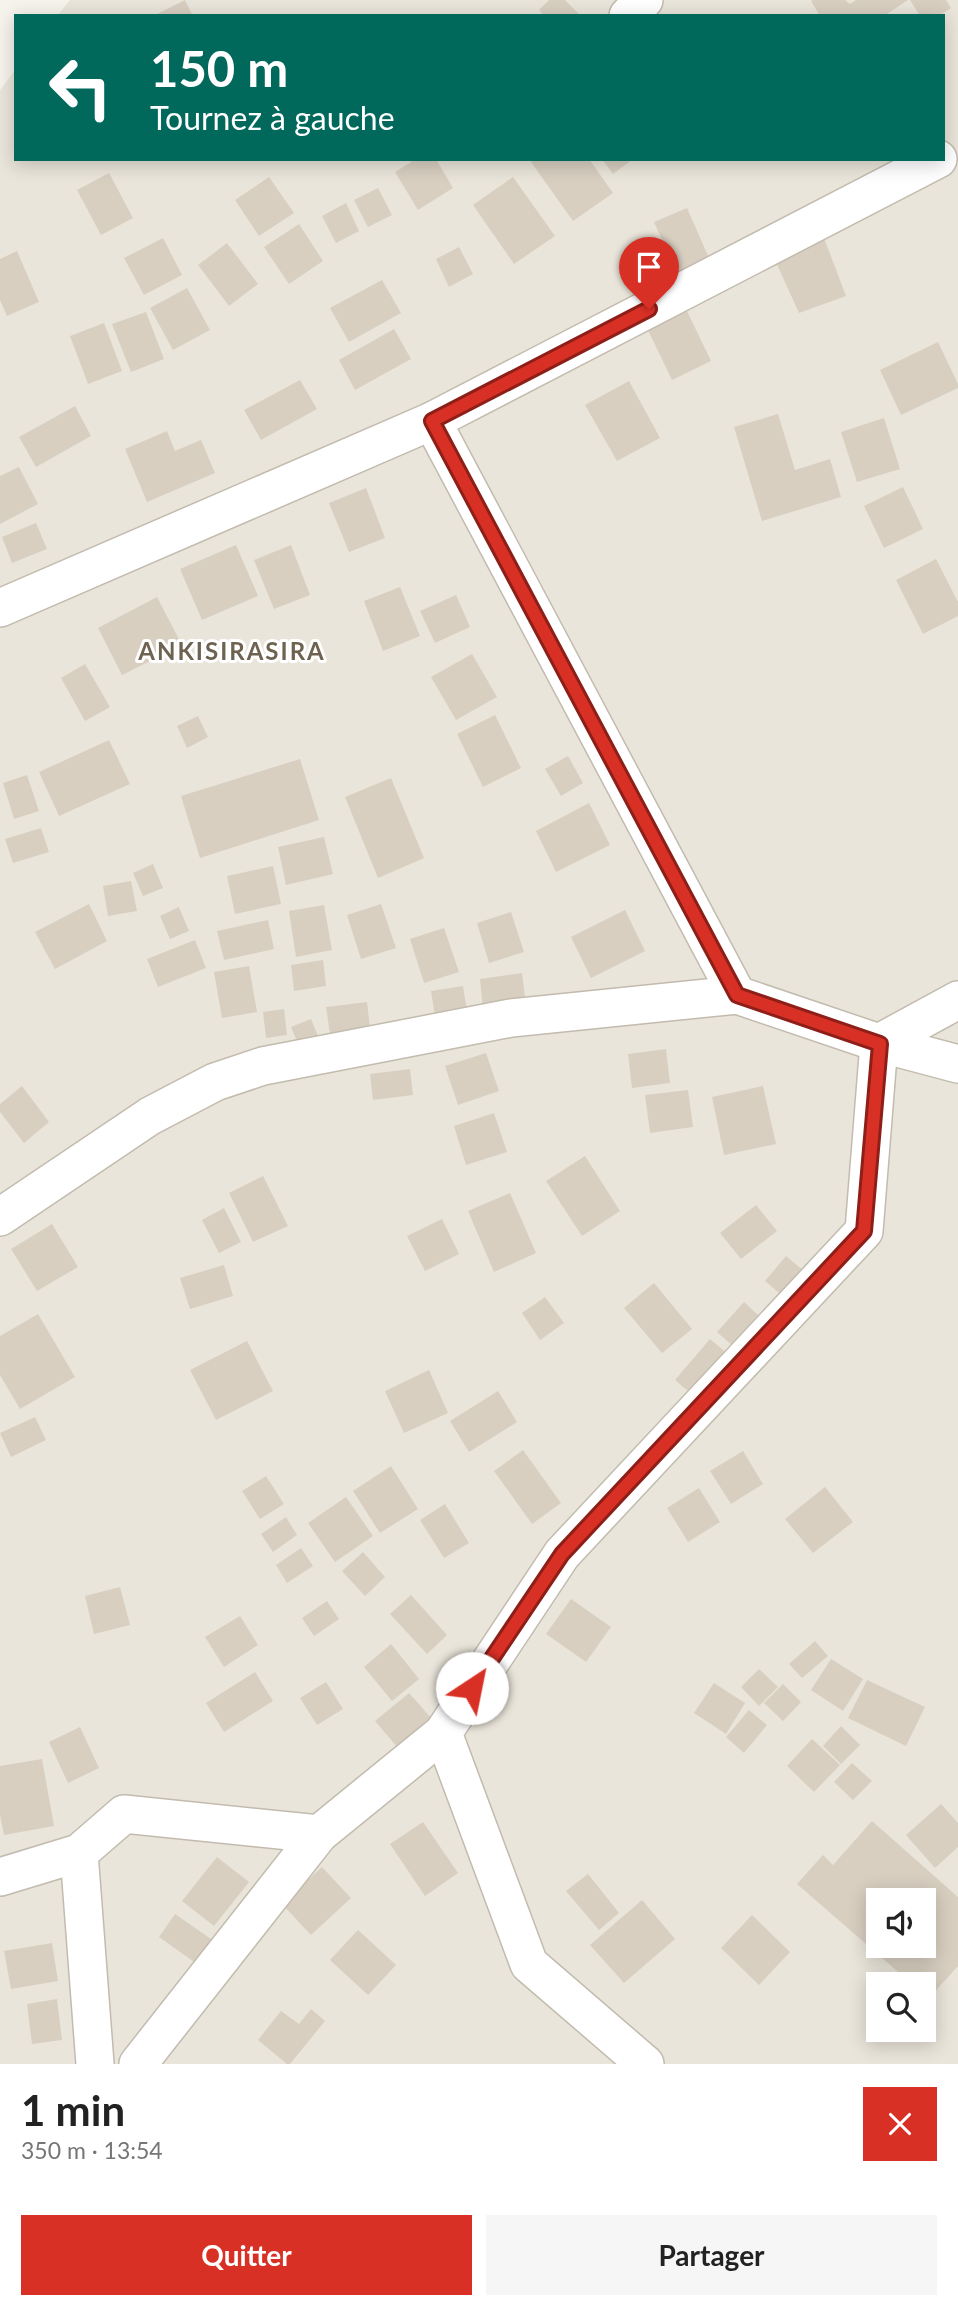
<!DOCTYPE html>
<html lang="fr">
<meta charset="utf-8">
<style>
body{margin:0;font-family:Lato,sans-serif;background:#f6f6f6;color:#222;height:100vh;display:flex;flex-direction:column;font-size:26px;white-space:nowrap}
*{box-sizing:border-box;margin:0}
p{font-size:23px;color:#767676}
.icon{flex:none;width:38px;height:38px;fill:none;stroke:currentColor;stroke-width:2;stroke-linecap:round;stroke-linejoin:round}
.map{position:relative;height:2064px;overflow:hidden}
.sheet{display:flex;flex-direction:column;background:#fff;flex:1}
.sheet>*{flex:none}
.banner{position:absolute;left:14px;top:14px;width:931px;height:147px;border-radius:0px;box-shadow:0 4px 18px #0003;background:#00695c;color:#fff;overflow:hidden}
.fabs{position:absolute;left:866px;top:1888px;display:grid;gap:14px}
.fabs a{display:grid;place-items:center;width:70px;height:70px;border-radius:0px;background:#fff;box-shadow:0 4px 18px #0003;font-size:35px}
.pin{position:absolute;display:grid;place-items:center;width:60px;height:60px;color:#fff;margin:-72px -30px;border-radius:50% 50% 50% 0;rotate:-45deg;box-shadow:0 0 7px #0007}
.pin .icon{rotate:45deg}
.me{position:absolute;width:77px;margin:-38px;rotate:34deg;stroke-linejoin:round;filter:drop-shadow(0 0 5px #0008)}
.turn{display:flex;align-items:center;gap:24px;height:147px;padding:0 21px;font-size:32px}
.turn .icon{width:91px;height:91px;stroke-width:2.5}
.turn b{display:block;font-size:49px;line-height:60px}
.round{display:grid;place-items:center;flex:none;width:74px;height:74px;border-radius:0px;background:#f6f6f6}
.headline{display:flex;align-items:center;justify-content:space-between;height:119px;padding:0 21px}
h1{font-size:42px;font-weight:700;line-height:52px}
.primary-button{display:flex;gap:14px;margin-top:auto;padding:14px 21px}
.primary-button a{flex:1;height:80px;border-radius:0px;background:#d93025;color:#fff;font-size:28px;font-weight:700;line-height:80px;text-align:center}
.primary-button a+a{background:#f6f6f6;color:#222}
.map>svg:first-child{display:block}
.residential{fill:#eae5da;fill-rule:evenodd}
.building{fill:#d8cfc1;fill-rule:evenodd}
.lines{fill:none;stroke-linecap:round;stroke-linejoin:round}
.minor-casing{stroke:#c2bbae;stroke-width:40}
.minor{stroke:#fff;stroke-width:37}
.route-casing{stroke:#8d1f18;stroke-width:18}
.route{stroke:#d93025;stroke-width:12}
.labels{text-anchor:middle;stroke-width:6;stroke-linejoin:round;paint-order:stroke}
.district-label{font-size:24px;font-weight:bold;letter-spacing:2px;fill:#6e6250;stroke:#fff}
</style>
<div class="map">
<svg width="958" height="2064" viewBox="0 0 958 2064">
<rect width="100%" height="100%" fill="#f6f3ec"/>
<path class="residential" d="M70,0H958V2064H0V90L16,69V159H943V16H57ZM878,1900H924V1946H878ZM878,1984H924V2030H878Z"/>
<g class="building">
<path d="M185,0L193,16H158L157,14Z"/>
<path d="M549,0H565L579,14L544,16L539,10Z"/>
<path d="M813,0H845L850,4L856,0H908L884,16H820L811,1Z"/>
<path d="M910,0H946L951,8L939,16H920Z"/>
<path d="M416,159H436L453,188L418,210L395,172Z"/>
<path d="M535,159H589L613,193L573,221L531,162Z"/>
<path d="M602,159H633L613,174Z"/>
<path d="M109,173L133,218L101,235L77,190Z"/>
<path d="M269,177L294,213L259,236L235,200Z"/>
<path d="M513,177L555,236L514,264L473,205Z"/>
<path d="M378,188L392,215L368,227L354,200Z"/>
<path d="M346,203L359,231L336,243L322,216Z"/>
<path d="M687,208L709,258L677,273L654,222Z"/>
<path d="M299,224L323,261L289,284L264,247Z"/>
<path d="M163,238L182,275L144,295L124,258Z"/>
<path d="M824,238L846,296L799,313L774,258Z"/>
<path d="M227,243L258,284L229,306L198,265Z"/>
<path d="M459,247L473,274L449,287L436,259Z"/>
<path d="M17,251L39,302L7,316L0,300V259Z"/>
<path d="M382,280L401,313L349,342L330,308Z"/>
<path d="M187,288L210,330L173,350L150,308Z"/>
<path d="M686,309L711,361L672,380L647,328Z"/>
<path d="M146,312L164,359L131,372L112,324Z"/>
<path d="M104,323L122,371L88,384L70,336Z"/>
<path d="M394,329L411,359L355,390L339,360Z"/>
<path d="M938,342L958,384V388L901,415L880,370Z"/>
<path d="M300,380L317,409L261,440L244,410Z"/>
<path d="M629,381L660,438L617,461L585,405Z"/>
<path d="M75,406L91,436L36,467L19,437Z"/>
<path d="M778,414L795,470L830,459L841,497L762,521L734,427Z"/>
<path d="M884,418L900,469L857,482L841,432Z"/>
<path d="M167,431L175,451L201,440L215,473L147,502L125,449Z"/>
<path d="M19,467L38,504L0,524V476Z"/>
<path d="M903,487L923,529L884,548L864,506Z"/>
<path d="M366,488L385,538L349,552L329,503Z"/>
<path d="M36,523L47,549L12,563L2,537Z"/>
<path d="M236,545L258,596L202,620L180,569Z"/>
<path d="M291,545L310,595L274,609L254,560Z"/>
<path d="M936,559L958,602V616L923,634L896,580Z"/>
<path d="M400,587L420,636L383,651L364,601Z"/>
<path d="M456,595L470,627L435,643L420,611Z"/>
<path d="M157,597L182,645L122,675L98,628Z"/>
<path d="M472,654L497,697L456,720L431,677Z"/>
<path d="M85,664L110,707L85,721L61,678Z"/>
<path d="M495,715L521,768L483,787L457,734Z"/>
<path d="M198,716L208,737L187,748L177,726Z"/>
<path d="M109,740L130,784L59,816L39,772Z"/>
<path d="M568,756L583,783L561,796L545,769Z"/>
<path d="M300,759L319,820L200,858L181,796Z"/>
<path d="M27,775L39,811L14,819L3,783Z"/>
<path d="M391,778L424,858L378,878L345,797Z"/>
<path d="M589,803L610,845L556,872L536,831Z"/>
<path d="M41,828L49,852L13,863L5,839Z"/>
<path d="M324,837L333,874L286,885L278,847Z"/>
<path d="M153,864L163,888L143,896L133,873Z"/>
<path d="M273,866L281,904L235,914L227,876Z"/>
<path d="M131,881L137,911L108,916L103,886Z"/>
<path d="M89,904L107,941L55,969L35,932Z"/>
<path d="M381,904L396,948L361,959L347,915Z"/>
<path d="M324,905L332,950L296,957L289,911Z"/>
<path d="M179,907L189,931L170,939L160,916Z"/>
<path d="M625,910L645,951L591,978L571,937Z"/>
<path d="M511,912L524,952L489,963L477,923Z"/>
<path d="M268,920L274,949L224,960L217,931Z"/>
<path d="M444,928L459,972L424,983L410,939Z"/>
<path d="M195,940L206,968L158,987L147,959Z"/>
<path d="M323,960L326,986L294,991L291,965Z"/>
<path d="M249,966L257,1012L222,1018L214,972Z"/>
<path d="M522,973L526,1005L483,1009L480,979Z"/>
<path d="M463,986L467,1011L435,1016L431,991Z"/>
<path d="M367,1002L370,1028L330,1034L326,1007Z"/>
<path d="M284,1009L287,1035L266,1038L263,1012Z"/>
<path d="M311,1019L321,1043L301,1051L291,1027Z"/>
<path d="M666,1049L670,1083L632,1088L628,1054Z"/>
<path d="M486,1053L499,1091L458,1105L445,1066Z"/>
<path d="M410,1069L413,1095L373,1100L370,1074Z"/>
<path d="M22,1086L49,1122L24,1143L0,1112V1104Z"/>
<path d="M763,1086L776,1144L724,1155L712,1097Z"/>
<path d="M688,1090L693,1127L650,1133L645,1095Z"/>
<path d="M494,1113L507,1152L466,1165L454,1126Z"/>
<path d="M585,1156L620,1211L582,1236L546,1181Z"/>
<path d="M263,1176L288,1226L253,1242L229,1193Z"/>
<path d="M510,1193L536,1253L494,1272L468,1211Z"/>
<path d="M756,1205L777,1231L741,1259L720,1233Z"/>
<path d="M224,1208L241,1242L219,1253L202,1220Z"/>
<path d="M442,1219L459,1254L425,1271L407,1236Z"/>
<path d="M52,1224L78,1267L37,1291L11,1249Z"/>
<path d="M786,1256L811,1277L790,1302L765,1281Z"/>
<path d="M224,1265L233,1296L190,1309L180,1278Z"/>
<path d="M654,1283L692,1329L662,1353L624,1308Z"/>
<path d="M545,1297L564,1323L540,1340L522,1313Z"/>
<path d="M744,1302L769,1325L742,1354L717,1332Z"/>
<path d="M38,1314L75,1377L20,1409L0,1375V1336Z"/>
<path d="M710,1339L735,1360L700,1401L675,1380Z"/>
<path d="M247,1341L273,1391L216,1420L190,1370Z"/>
<path d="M429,1370L448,1413L404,1433L385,1391Z"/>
<path d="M498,1391L517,1422L469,1452L450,1421Z"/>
<path d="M35,1417L46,1440L11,1457L0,1433Z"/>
<path d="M523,1450L561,1503L532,1524L494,1471Z"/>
<path d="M743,1451L763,1484L731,1504L710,1471Z"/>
<path d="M391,1466L418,1509L380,1533L353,1491Z"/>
<path d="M266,1476L284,1504L260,1519L242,1491Z"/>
<path d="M825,1487L853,1522L813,1553L785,1519Z"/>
<path d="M699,1488L720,1522L688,1542L667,1508Z"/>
<path d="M346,1497L373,1536L335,1562L308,1523Z"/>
<path d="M445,1504L469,1543L444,1558L420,1520Z"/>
<path d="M286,1517L297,1535L273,1552L261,1534Z"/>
<path d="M301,1548L313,1566L287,1583L276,1565Z"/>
<path d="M363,1552L385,1577L365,1596L342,1571Z"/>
<path d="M120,1587L130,1625L94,1634L85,1596Z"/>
<path d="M411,1595L447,1635L427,1654L390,1614Z"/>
<path d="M571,1599L611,1627L586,1662L546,1634Z"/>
<path d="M327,1601L339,1619L314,1636L302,1618Z"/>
<path d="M240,1616L258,1645L224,1667L205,1637Z"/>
<path d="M815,1641L828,1656L802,1678L789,1664Z"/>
<path d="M391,1644L419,1679L392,1701L364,1667Z"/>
<path d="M831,1659L863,1679L843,1711L811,1690Z"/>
<path d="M759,1669L778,1687L759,1706L741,1687Z"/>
<path d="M255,1672L273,1701L224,1732L206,1703Z"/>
<path d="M867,1680L925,1707L906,1746L848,1718Z"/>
<path d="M326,1682L343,1709L317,1725L300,1698Z"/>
<path d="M714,1683L745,1703L726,1734L694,1713Z"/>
<path d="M783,1684L801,1702L783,1721L764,1703Z"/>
<path d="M409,1693L433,1720L399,1749L375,1721Z"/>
<path d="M749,1710L767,1725L744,1753L726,1737Z"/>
<path d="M841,1726L860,1745L841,1764L823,1746Z"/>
<path d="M80,1727L99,1768L68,1783L49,1742Z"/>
<path d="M812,1739L840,1765L814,1792L787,1766Z"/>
<path d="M42,1759L54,1826L4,1835L0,1815V1766Z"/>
<path d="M852,1763L872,1781L853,1800L834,1782Z"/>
<path d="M941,1804L958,1823V1847L935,1868L906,1835Z"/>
<path d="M872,1821L958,1897V1966L928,1999L924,1995V1984H912L797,1884L823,1855L833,1865ZM878,1900H924V1946H878Z"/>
<path d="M423,1822L458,1873L425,1896L390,1844Z"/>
<path d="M217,1857L249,1882L214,1926L182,1901Z"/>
<path d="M322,1867L351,1898L311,1935L282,1904Z"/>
<path d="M588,1874L619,1913L599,1930L566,1891Z"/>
<path d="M642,1900L675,1939L624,1983L590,1945Z"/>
<path d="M175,1914L214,1941L197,1964L159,1937Z"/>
<path d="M752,1915L790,1952L759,1985L721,1948Z"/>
<path d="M358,1930L396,1965L368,1995L330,1960Z"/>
<path d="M52,1943L58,1981L11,1989L4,1951Z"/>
<path d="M57,1999L62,2040L32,2044L27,2004Z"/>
<path d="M311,2009L325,2021L290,2064H287L258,2040L281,2011L299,2024Z"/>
</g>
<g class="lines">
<g class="minor-casing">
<g id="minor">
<path d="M628,16L644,0"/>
<path d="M432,421L737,995L879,1043L958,1000"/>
<path d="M0,608L432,421L938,159"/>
<path d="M0,1217L150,1116L215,1082L263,1066L511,1018L737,995"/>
<path d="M79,1853L95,2064"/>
<path d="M0,1877L79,1853L124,1814L319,1834"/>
<path d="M138,2064L319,1834L443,1733"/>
<path d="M645,2064L529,1964L443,1733L562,1554L864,1231L879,1043L958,1064"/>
</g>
</g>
<use href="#minor" class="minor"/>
</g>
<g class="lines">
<g class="route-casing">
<path id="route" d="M472,1688L562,1554L864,1231L880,1044L737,995L432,421L649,309"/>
</g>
<use href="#route" class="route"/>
</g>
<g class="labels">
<g class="district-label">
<text x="232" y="660">ANKISIRASIRA</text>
</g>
</g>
</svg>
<div class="fabs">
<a><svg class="icon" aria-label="sound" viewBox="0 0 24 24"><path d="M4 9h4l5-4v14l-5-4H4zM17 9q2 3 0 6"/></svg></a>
<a><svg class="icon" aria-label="search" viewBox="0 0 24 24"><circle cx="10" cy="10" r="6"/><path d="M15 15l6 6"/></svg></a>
</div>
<div class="pin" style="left:649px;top:309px;background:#d93025"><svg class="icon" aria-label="arrive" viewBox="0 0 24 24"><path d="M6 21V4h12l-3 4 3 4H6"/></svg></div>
<svg class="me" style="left:472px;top:1688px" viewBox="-20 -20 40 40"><circle r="19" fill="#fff"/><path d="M0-13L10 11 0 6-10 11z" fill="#d93025"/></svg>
<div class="banner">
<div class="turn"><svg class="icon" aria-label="left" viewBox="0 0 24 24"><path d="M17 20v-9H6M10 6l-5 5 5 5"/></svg><div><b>150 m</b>Tournez à gauche</div></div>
</div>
</div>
<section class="sheet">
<div class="headline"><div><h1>1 min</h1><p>350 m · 13:54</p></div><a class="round" style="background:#d93025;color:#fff"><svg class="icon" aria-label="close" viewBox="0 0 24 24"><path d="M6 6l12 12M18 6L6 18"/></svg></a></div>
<div class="primary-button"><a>Quitter</a><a>Partager</a></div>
</section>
